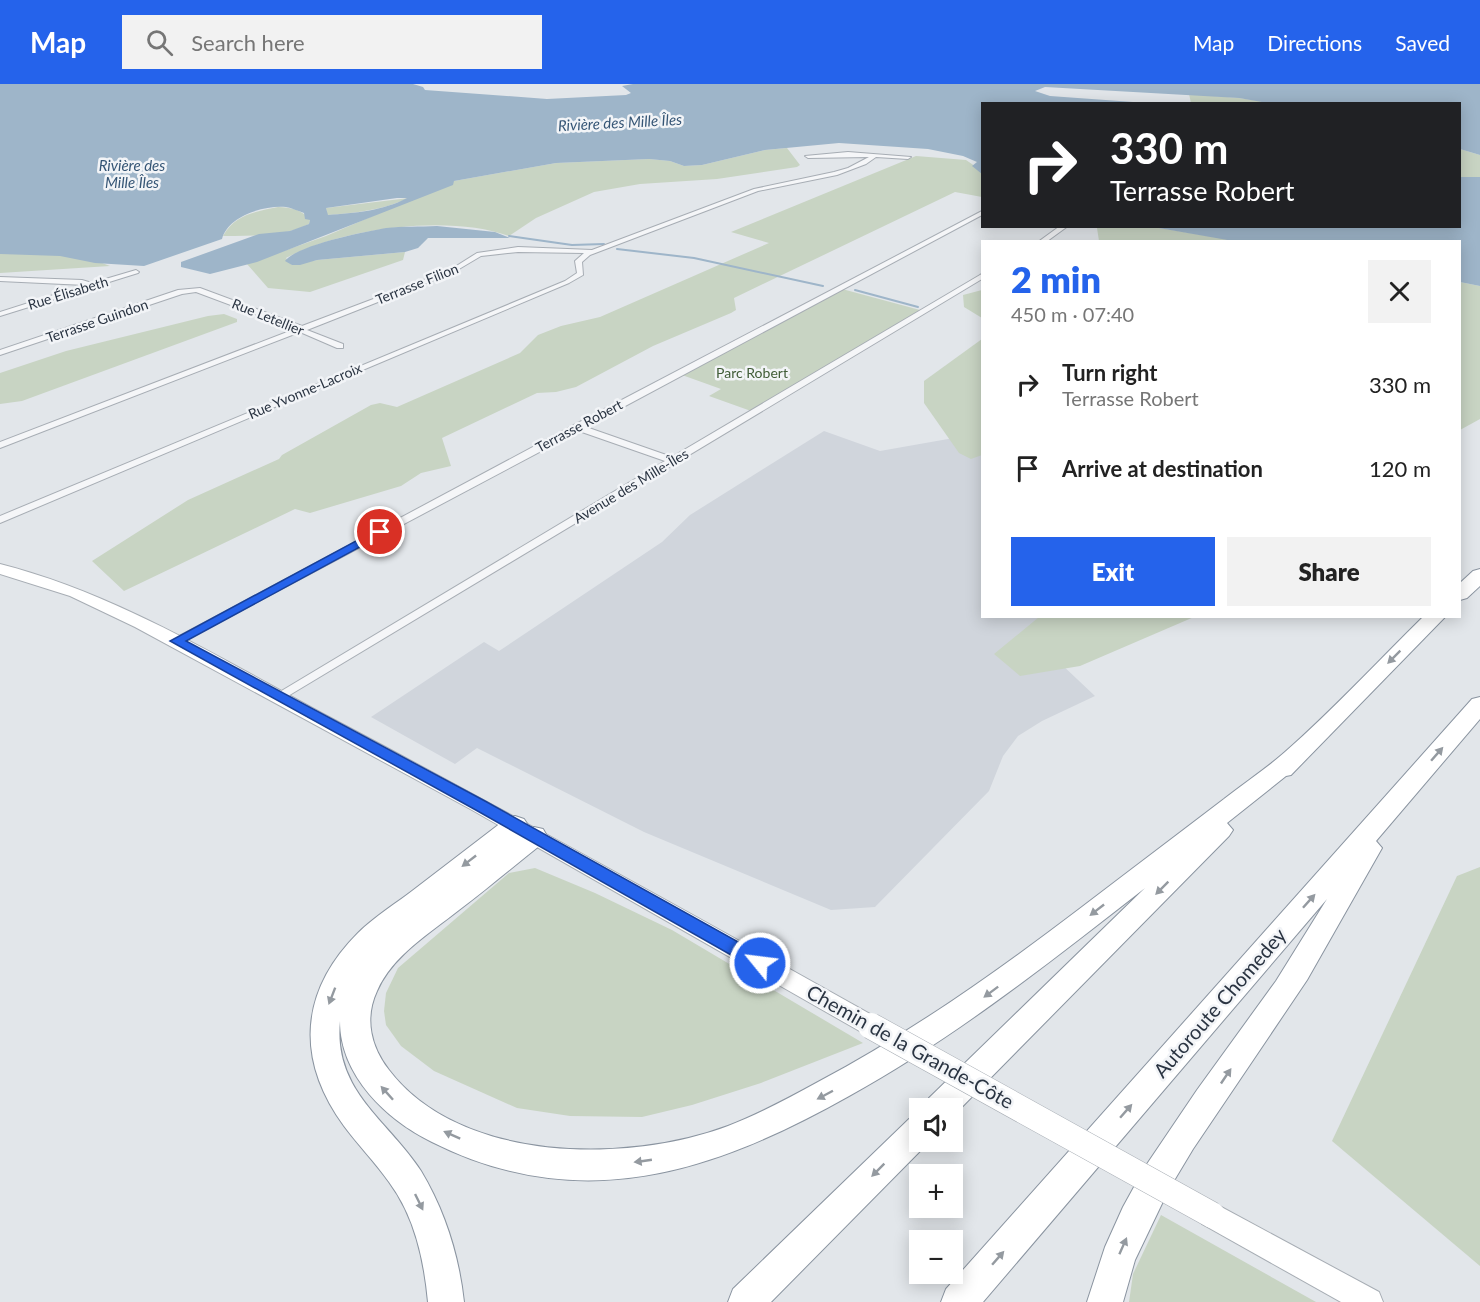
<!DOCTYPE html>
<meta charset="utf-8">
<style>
body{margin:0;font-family:Lato,sans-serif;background:#f2f2f2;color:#222;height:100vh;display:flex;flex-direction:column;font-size:22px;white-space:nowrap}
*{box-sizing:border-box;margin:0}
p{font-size:20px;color:#767676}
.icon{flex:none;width:33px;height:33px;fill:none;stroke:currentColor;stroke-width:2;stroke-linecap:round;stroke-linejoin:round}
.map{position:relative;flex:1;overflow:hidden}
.side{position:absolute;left:981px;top:156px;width:480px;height:378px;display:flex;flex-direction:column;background:#fff;border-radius:0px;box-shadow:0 3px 15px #0003}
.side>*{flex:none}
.banner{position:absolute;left:981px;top:18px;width:480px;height:126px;border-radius:0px;box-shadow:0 3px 15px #0003;background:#202124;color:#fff;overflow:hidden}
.fabs{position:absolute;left:909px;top:1014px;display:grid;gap:12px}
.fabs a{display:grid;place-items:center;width:54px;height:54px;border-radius:0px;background:#fff;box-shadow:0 3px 15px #0003;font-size:30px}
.pin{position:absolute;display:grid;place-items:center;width:51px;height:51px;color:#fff;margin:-26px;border:3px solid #fff;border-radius:50%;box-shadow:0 2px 6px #0007}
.me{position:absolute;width:66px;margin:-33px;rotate:299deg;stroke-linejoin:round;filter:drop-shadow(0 0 4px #0008)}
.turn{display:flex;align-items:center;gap:21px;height:126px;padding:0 30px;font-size:27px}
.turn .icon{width:78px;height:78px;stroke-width:2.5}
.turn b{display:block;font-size:42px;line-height:51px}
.round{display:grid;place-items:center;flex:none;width:63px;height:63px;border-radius:0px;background:#f2f2f2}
.headline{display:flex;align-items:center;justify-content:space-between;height:102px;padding:0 30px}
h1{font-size:36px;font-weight:800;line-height:45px;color:#2563eb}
.primary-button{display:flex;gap:12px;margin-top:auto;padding:12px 30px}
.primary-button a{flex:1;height:69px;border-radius:0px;background:#2563eb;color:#fff;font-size:24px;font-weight:800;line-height:69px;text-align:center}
.primary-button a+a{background:#f2f2f2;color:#222}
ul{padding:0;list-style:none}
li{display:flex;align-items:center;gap:18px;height:84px;padding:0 30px}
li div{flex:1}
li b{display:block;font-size:22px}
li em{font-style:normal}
header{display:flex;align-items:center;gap:36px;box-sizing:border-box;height:84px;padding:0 30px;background:#2563eb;color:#fff}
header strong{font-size:28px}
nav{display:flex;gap:33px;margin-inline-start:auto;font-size:21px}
.search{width:420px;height:54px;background:#f2f2f2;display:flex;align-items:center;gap:15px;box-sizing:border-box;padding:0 21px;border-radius:0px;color:#767676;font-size:22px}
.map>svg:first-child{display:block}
.built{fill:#d0d5dc}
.green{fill:#c8d4c3}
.water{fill:#9eb5c9;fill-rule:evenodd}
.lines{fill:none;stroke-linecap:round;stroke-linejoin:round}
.stream{stroke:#9eb5c9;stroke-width:2}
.street-casing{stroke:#a7adb4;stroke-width:2}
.secondary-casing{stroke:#a7adb4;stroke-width:2}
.highway-casing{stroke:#8a94a0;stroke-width:2}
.street{fill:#f5f6f8;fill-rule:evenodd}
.secondary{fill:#fff;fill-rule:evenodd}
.highway{fill:#fff;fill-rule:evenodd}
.secondary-bridge-casing{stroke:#a7adb4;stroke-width:27;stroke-linecap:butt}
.secondary-bridge{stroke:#fff;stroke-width:26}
.oneway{fill:#949aa0}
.route{fill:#2563eb;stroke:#184099;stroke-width:1.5}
.labels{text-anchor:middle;stroke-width:5;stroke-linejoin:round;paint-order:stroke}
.far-street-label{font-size:14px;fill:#2a3442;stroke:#f2f4f7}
.far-park-label{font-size:14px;fill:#415d38;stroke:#f2f4f7}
.far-water-label{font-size:15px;font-style:italic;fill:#355575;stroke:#f2f4f7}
.near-street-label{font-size:20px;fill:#2a3442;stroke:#f2f4f7}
</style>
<header>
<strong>Map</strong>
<div class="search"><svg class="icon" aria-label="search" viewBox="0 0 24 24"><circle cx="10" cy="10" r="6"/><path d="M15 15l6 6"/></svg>Search here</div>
<nav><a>Map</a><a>Directions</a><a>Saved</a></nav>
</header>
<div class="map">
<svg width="1480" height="1218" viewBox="0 0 1480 1218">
<rect width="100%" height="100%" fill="#e2e6ea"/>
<path class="built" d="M824,347L880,367L982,349V532L1117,533L1059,578L1095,612L1042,637L1018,652L1003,672L989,707L875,823L831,826L644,748L477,664L455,680L371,633L484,558L499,567L662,458L690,431Z"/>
<g class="green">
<path d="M1189,10L1239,14L1274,19H1191Z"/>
<path d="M787,64L800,81L797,83L717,95L640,100L594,108L536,134L509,152C448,130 343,144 286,174L292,181L317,176L405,168L403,176L310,208L268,204L247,180L326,152L454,97L556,79L649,75L670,77L684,82L702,81L765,66Z"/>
<path d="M1460,65L1480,71V93H1460Z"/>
<path d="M916,72L966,76L982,87V113L955,108L734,214L736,226L731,229L653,262L576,303L556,308L537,309L442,354L451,382L421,389L401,402L310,429L295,425L124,507L92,477L188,416L279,375L282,371L371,321L380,319L397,323L520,269L538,251L561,242L600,233L769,159L731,148Z"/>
<path d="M409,114C383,126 355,129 327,131L326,124Z"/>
<path d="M278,123C290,123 303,126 310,136L309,140C284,153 250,152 223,152C235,130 255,128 278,123Z"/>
<path d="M1093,143H1153L1239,157H1099L1097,144Z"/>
<path d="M0,159L76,169L110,182L0,189Z"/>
<path d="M1460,198L1480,202V335L1460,346Z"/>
<path d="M842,205L920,226L751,327L709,312L721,305L682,291Z"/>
<path d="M982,206V234L964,223L963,211Z"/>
<path d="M224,230L237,235V238L22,317L0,320V289L66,267L208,232Z"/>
<path d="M982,255V371L971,375L959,369L924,319V297Z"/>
<path d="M1039,533V532L1194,533L1080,582L1020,592L994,570Z"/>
<path d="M1480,783V1182L1332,1057L1457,792Z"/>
<path d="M535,784L595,809L672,846L863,959L761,999L692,1021L642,1033L570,1032L517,1024L434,987L401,962L386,941L384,927L386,909L398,884L509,789Z"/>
<path d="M1161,1131L1316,1218H1129L1133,1190Z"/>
</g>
<g class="water">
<path d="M0,0H413L423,3L425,6L547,15L626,11L631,9L622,2L633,0H1480V71L1460,65V20H1274L1239,14L1045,3L1035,7L1050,12L1147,19L982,20V90L972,82L977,78L963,72L928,65L839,59L765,66L702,81L684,82L670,77L649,75L556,79L454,97L453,101L257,178L210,190L181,183V178L259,150L290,147L309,140L310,136L305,135L304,129C298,127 292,124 286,123C264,121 228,132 222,155L144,182L95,179L60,172L0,170ZM397,114H407C383,127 354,129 328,131L326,124Z"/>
<path d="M1460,93H1480V202L1460,198V158H1239L1153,143L1460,142Z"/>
<path d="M437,142L495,148L510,154H428L418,164L405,168L317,176L300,181H292L285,177C297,161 364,148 386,144C402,142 420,143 437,142Z"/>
</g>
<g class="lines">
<g class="stream">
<path d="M509,152L572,161L604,160"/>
<path d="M617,165L694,174L823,202"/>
<path d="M855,206L918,223"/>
</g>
<g class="street-casing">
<g id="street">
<path d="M848,68L911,73L908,75L876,73L866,80L837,91L758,107L590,171L582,178L583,191L569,199L0,439V432L565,197L577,189L575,177L584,169L518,168L481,172L454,188L307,246L343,260V264H337L300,248L0,364V358L295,245L196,208L182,210L0,271V266L178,206L200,204L302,242L450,186L477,169L518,163L592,166L754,105L834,88L848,84L869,73L808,74L805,72Z"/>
<path d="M982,127V131L586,343L672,373L980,191L982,190V195L283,615H275L273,612L665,377L579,347L180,559L176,560L170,557L574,341Z"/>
<path d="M1060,142H1068L1046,158H1038Z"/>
<path d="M136,186L139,188L138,189L0,232V228L85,201L0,197V193L82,196L92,199Z"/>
</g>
</g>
<g class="secondary-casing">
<g id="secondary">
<path d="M0,480C118,510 223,576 329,633C514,731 697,833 879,935L883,942L879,949L871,952L863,949L472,726L135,543L70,512L0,490Z"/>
<path d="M1212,1118L1379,1208L1383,1218H1341L1202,1140L1198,1131L1202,1122Z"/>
</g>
</g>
<g class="highway-casing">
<g id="highway">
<path d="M1480,485V502L1467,514L1460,516V499L1473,487Z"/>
<path d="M1424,532H1446L1291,691L1286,692L1227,739L1233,746L1229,752L952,1033V1024H924L929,1014L1145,804C1050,878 956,953 849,1012C714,1088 581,1133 432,1058C387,1036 340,992 340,937C333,1007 388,1036 421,1087C445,1127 459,1172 464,1218H428C424,1176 415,1133 389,1098C375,1078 358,1061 344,1042C295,975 300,907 358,849C375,832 397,819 416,804C446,781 476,758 506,735L515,732L524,735L528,741L525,745L534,743L543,745L547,752L543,759C515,781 487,805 459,826C430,849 392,872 377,907C364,935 371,963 389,986C460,1079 627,1080 728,1042C759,1030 789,1014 818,998C912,948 998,887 1082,823C1129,787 1177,751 1224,715C1244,699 1266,685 1285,668C1334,625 1378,577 1424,532Z"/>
<path d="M1480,613V635L1376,757L1382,764L1307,896L1193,1065L1169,1105L1135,1176L1123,1218H1087L1105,1163L1123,1123L1145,1083L1197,1006L1276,897L1327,815L983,1218H941L946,1205L1472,615Z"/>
<path d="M920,1031V1058H929L771,1218H728L733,1205L909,1035Z"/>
</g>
</g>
<use href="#street" class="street"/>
<use href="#secondary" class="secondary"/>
<use href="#highway" class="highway"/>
<g class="secondary-bridge-casing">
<path id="secondary-bridge" d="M871,942L1212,1131"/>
</g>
<use href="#secondary-bridge" class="secondary-bridge"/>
</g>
<defs><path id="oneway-solid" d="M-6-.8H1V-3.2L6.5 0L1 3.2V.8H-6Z" transform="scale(1.5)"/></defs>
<g class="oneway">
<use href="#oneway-solid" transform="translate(1394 573) rotate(135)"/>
<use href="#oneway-solid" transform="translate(1437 670) rotate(-49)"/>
<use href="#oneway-solid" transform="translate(469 777) rotate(142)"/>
<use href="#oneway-solid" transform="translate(1162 804) rotate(135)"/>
<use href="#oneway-solid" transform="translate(1309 817) rotate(-48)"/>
<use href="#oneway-solid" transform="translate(1097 826) rotate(142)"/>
<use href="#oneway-solid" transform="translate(991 908) rotate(143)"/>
<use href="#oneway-solid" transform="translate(332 912) rotate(111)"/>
<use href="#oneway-solid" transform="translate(1226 992) rotate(-56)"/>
<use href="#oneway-solid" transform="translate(387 1009) rotate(-132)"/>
<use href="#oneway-solid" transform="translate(825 1011) rotate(152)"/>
<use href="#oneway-solid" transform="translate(1126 1027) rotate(-49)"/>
<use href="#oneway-solid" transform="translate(452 1051) rotate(-156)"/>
<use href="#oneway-solid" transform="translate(643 1077) rotate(172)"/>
<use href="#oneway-solid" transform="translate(878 1086) rotate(135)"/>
<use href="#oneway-solid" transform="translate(419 1118) rotate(64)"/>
<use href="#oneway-solid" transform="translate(1123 1162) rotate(-66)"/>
<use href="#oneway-solid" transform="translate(998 1174) rotate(-49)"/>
</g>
<path class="route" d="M380,444L386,448L384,450L186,557L485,717L767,874L769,879L767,884L760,886L754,884L474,725L170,557Z"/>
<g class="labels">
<g class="far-street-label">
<text transform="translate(417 200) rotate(-22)" y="5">Terrasse Filion</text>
<text transform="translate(68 209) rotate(-17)" y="5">Rue Élisabeth</text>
<text transform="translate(268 233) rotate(22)" y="5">Rue Letellier</text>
<text transform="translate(97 237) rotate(-19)" y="5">Terrasse Guindon</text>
<text transform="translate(305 307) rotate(-23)" y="5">Rue Yvonne-Lacroix</text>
<text transform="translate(579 342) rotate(-28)" y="5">Terrasse Robert</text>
<text transform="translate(631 402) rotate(-31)" y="5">Avenue des Mille-Îles</text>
</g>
<g class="far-park-label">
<text x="752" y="294">Parc Robert</text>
</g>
<g class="far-water-label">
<text transform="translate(620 39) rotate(-3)" y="5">Rivière des Mille Îles</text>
<text x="132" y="87">Rivière des<tspan x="132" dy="17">Mille Îles</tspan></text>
</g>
<g class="near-street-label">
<text transform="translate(1220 919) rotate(-49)" y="7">Autoroute Chomedey</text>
<text transform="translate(910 963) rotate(29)" y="7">Chemin de la Grande-Côte</text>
</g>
</g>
</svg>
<div class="fabs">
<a><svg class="icon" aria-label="sound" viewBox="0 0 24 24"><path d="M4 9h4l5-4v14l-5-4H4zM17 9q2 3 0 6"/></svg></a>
<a>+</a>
<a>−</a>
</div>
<div class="pin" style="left:380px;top:448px;background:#d93025"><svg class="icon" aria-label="arrive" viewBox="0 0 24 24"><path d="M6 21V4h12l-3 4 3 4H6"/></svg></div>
<svg class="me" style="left:760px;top:879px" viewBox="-20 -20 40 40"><circle r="17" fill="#2563eb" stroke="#fff" stroke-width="3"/><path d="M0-11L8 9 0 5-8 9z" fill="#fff"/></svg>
<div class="banner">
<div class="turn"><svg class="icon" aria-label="right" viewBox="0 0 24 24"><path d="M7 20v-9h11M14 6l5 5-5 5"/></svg><div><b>330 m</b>Terrasse Robert</div></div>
</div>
<section class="side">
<div class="headline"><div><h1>2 min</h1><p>450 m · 07:40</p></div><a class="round"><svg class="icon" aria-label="close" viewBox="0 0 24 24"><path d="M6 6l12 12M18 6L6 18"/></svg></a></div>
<ul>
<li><svg class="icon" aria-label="right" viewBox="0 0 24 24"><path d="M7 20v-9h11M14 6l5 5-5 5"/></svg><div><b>Turn right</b><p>Terrasse Robert</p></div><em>330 m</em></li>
<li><svg class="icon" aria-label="arrive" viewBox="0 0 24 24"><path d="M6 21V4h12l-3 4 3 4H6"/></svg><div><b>Arrive at destination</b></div><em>120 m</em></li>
</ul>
<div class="primary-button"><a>Exit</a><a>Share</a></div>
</section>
</div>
